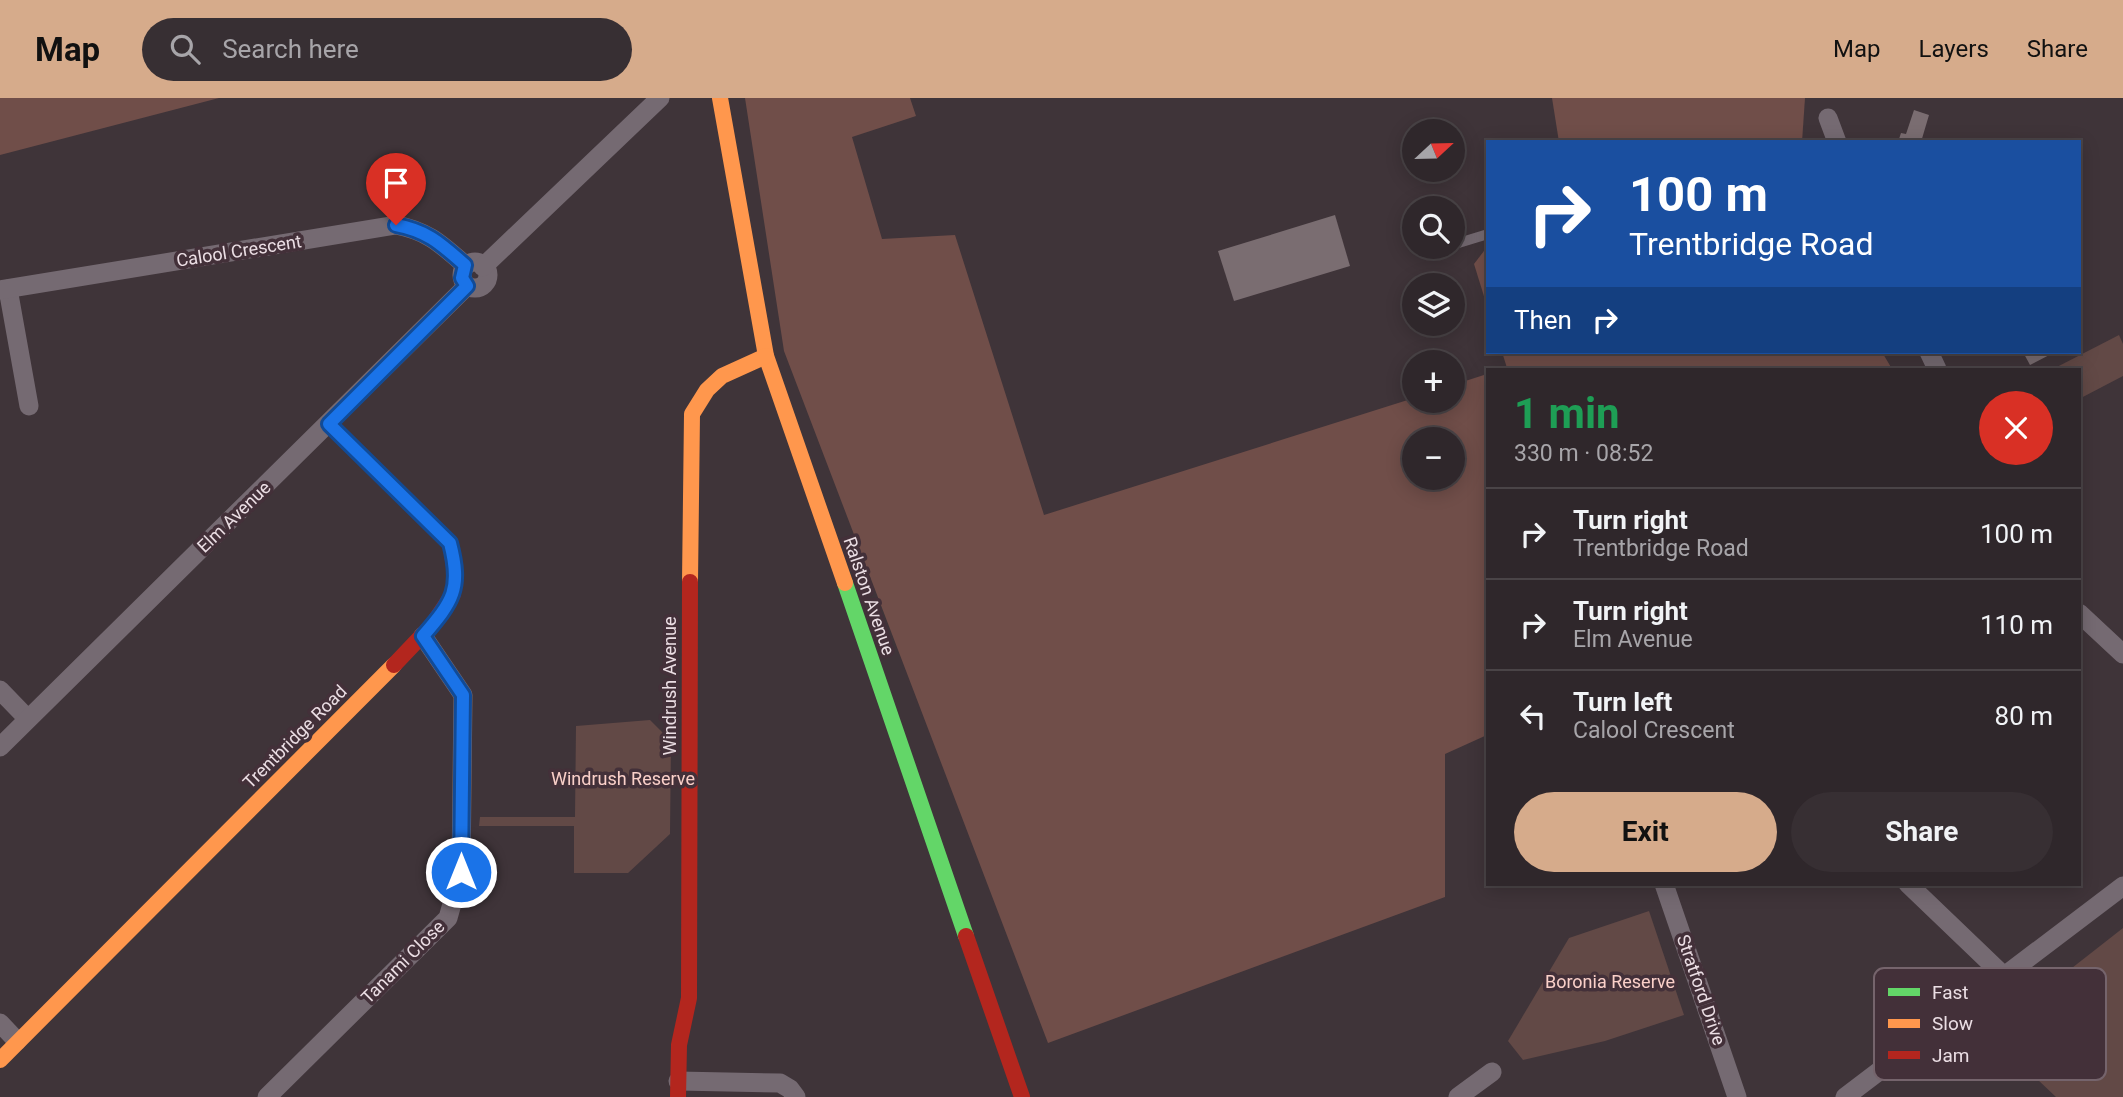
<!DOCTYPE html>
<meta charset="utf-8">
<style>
body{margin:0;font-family:Roboto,sans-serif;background:#372f33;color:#f1f3f6;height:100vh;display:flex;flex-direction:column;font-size:26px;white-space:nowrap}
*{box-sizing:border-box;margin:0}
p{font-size:23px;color:#a7a5a9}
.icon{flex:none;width:38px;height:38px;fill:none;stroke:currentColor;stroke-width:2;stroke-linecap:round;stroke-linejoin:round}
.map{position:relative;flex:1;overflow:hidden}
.side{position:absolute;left:1486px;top:270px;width:595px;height:518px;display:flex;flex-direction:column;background:#2f272b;border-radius:0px;box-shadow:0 4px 18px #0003,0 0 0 2px #4a4447}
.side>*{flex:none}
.top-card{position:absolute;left:1486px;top:42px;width:595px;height:214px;border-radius:0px;box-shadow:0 4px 18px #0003,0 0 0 2px #4a4447;background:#1a4fa0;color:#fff;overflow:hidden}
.needle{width:46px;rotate:68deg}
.tools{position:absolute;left:1402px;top:21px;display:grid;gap:14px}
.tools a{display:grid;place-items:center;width:63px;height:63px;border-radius:50%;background:#2f272b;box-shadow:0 4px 18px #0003,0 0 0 2px #4a4447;font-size:35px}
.pin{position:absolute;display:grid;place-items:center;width:60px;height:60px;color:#fff;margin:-72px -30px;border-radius:50% 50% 50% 0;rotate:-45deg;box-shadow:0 0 7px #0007}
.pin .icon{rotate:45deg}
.me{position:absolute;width:77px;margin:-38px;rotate:0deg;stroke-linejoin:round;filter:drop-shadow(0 0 5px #0008)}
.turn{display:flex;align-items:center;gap:24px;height:147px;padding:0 28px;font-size:32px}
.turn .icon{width:91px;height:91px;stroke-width:2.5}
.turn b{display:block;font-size:49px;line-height:60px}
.then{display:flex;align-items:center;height:66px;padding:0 28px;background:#0003;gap:14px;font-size:26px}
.round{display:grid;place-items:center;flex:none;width:74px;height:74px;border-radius:37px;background:#372f33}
.overview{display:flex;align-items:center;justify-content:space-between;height:119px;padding:0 28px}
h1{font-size:42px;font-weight:700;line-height:52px;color:#1e9e55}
.action{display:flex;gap:14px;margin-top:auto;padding:14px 28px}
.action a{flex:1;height:80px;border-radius:42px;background:#d6ab8b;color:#111;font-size:28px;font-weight:700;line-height:80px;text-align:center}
.action a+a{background:#372f33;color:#f1f3f6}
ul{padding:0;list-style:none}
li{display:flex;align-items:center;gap:21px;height:91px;padding:0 28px;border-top:2px solid #4a4447}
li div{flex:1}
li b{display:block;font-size:26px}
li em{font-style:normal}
header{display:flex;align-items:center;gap:42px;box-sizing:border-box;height:98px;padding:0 35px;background:#d6ab8b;color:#111}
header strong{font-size:33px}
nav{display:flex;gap:38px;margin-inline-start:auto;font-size:24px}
.search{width:490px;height:63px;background:#372f33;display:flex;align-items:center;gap:18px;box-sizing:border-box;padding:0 24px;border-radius:38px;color:#a7a5a9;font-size:26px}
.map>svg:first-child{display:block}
.green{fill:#624946}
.forest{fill:#704e49;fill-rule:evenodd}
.building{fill:#7a6d71}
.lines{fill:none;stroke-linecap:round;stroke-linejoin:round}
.lane{stroke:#756a72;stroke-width:10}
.street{stroke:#756a72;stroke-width:19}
.fast{stroke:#63d668;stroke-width:16}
.slow{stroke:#ff974d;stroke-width:16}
.jam{stroke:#b3261e;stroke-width:16}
.route-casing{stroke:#114b97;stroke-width:18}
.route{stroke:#1a73e8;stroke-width:12}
.labels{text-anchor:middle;stroke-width:7;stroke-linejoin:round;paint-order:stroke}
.street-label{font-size:18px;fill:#ebdee4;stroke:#433039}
.park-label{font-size:18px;fill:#fad0c9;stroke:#433039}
.key{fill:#433039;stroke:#75646c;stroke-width:2}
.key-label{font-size:19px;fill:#ebdee4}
</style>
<header>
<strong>Map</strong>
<div class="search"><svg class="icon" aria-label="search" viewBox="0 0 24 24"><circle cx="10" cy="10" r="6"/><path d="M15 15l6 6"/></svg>Search here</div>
<nav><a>Map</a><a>Layers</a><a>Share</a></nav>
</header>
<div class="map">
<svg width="2123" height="999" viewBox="0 0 2123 999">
<rect width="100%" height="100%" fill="#3f3439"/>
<g class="green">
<path d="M2119,237L2123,246V278L2079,301V271H2053Z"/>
<path d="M650,622L671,643L670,736L628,775H574V728H479L480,719H575L576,628Z"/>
<path d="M1649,813L1684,917L1605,943L1523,962L1508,943L1569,840Z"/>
<path d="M2123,830V999H2056L1980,927L2040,895Z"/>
</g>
<g class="forest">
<path d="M0,0H219L0,57Z"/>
<path d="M745,0H910L916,18L852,39L882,141L955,137L1044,417L1414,300V303H1452L1453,287L1487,276V637L1445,656V799L1048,945L784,253ZM1452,341V380H1414V341Z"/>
<path d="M1552,0H1805L1802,44H1559Z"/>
<path d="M1487,149H1488L1487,208L1474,166Z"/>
<path d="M1502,254H1882L1892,271H1503L1507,270Z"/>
</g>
<g class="building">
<path d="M1914,12L1929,17L1921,44H1898L1901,35L1906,36Z"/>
<path d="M1335,117L1350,168L1234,203L1218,153Z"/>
<path d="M2023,254H2055L2030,267Z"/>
</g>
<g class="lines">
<path class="lane" d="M1452,147L1488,136"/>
<g class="street">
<path d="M1828,20L1837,44"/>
<circle cx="475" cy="177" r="13"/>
<path d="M483,169L660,0"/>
<path d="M8,191L29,308"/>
<path d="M0,192L396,127C428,133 441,146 465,167"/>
<path d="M1929,254L1937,271"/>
<path d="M2079,515L2123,556"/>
<path d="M0,592L28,621"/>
<path d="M0,649L467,188"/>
<path d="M1664,786L1737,999"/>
<path d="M1908,786L2004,878"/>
<path d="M0,925L17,943"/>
<path d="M678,983L780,985L790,991L796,999"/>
<path d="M267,999L448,820L461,774L463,597L423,538"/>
<path d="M1458,999L1492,974"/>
<path d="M1845,999L2123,788"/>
</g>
<path class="fast" d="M845,485L966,838"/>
<g class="slow">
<path d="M720,0L766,258L845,485"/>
<path d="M690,484L692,316L707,292L722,278L766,258"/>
<path d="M0,962L394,567"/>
</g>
<g class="jam">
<path d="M329,326L450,445L455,474L453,496L433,526L394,567"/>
<path d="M966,838L1022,999"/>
<path d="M678,999L679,947L689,900L690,484"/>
</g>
</g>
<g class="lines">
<g class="route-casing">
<path id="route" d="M396,127C428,133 441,146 465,167L462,180L467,188L329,326L450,445C462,491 453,503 423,538L463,597L461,774"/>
</g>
<use href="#route" class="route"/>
</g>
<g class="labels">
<g class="street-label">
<text transform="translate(239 153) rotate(-9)" y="6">Calool Crescent</text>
<text transform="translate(234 419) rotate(-44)" y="6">Elm Avenue</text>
<text transform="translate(869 498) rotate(71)" y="6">Ralston Avenue</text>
<text transform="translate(670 588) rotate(-90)" y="6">Windrush Avenue</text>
<text transform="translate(295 639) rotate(-45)" y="6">Trentbridge Road</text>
<text transform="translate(403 864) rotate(-45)" y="6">Tanami Close</text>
<text transform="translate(1701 892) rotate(71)" y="6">Stratford Drive</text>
</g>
<g class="park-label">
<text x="623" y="687">Windrush Reserve</text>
<text x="1610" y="890">Boronia Reserve</text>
</g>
</g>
<rect x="1874" y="870" width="232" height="112" rx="10" class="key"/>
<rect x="1888" y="890" width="32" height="8" fill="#63d668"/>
<rect x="1888" y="921" width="32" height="9" fill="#ff974d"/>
<rect x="1888" y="953" width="32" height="8" fill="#b3261e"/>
<g class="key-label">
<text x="1932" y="901">Fast</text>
<text x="1932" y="932">Slow</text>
<text x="1932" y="964">Jam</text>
</g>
</svg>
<div class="tools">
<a><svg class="needle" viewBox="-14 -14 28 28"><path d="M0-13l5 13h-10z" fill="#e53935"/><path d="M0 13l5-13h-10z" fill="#a7a5a9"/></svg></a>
<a><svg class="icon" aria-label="search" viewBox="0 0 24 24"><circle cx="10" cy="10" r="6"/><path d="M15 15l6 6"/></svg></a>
<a><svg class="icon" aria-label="layers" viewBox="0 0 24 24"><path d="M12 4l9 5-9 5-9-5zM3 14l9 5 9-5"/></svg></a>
<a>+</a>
<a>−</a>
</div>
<div class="pin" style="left:396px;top:127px;background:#d93025"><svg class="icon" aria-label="arrive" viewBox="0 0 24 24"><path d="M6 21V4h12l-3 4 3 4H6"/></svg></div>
<svg class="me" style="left:461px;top:774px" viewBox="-20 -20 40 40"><circle r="17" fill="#1a73e8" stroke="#fff" stroke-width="3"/><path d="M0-11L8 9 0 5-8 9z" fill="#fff"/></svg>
<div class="top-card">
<div class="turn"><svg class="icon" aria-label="right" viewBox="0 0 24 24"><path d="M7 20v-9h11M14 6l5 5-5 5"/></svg><div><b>100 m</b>Trentbridge Road</div></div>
<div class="then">Then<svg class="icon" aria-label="right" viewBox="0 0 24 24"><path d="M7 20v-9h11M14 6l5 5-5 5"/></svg></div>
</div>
<section class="side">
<div class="overview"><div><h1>1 min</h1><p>330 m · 08:52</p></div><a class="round" style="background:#d93025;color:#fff"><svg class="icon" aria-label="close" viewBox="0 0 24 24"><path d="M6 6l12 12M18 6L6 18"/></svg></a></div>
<ul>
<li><svg class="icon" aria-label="right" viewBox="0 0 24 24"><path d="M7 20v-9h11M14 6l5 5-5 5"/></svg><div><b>Turn right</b><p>Trentbridge Road</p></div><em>100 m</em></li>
<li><svg class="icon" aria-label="right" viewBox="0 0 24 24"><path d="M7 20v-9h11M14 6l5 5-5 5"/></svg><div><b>Turn right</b><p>Elm Avenue</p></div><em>110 m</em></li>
<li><svg class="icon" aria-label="left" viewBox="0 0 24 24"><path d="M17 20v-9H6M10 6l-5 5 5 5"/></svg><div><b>Turn left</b><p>Calool Crescent</p></div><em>80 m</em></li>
</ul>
<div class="action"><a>Exit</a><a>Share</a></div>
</section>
</div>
